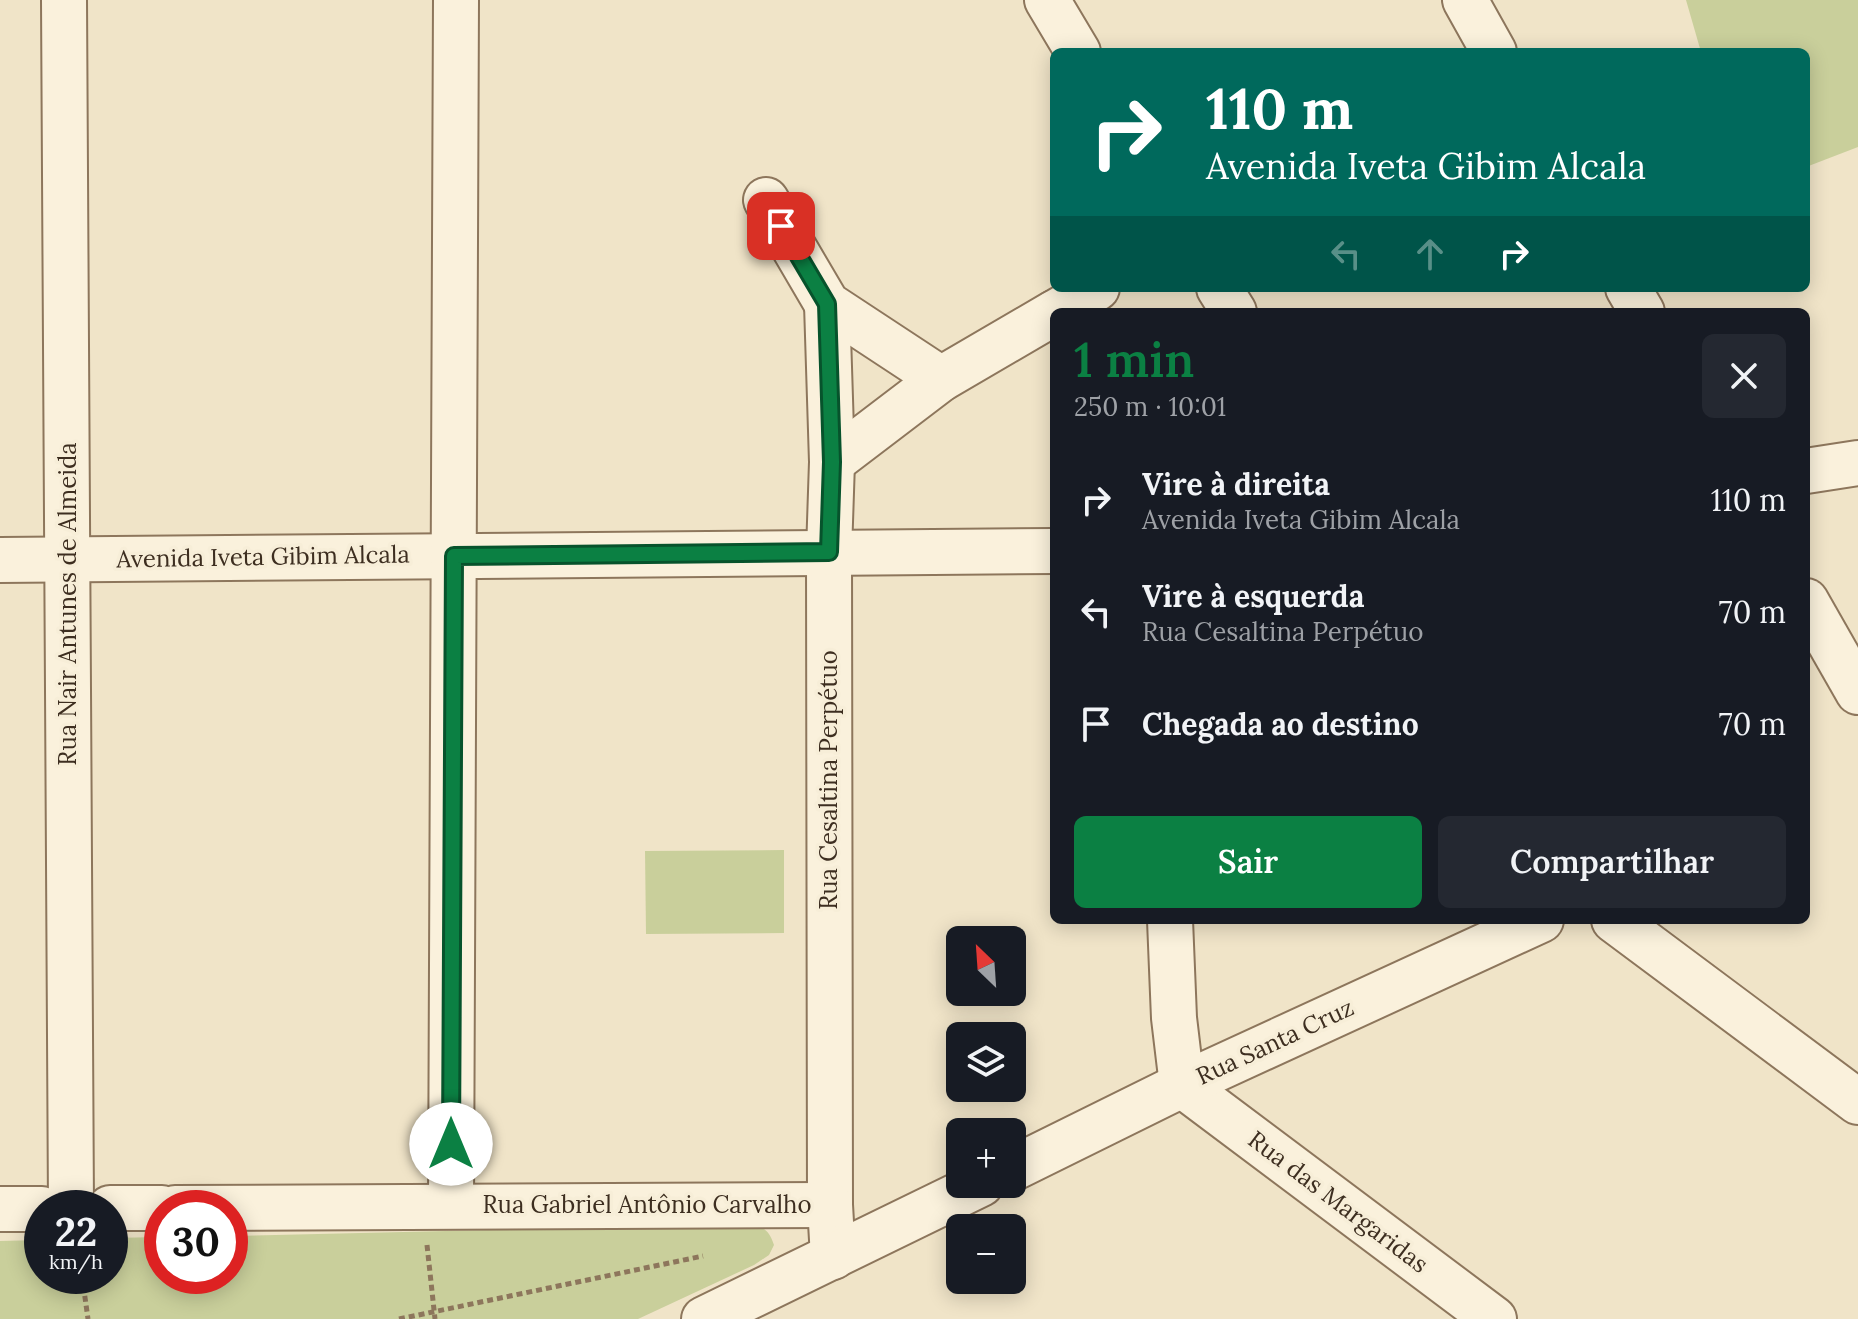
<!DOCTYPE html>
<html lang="pt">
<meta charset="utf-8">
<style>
body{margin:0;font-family:Lora,serif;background:#242831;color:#f1f3f6;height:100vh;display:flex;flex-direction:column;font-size:30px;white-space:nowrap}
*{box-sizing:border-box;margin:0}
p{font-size:26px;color:#9ea1a6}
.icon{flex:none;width:44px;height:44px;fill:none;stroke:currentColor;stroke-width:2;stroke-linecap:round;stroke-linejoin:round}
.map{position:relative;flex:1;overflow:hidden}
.details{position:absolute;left:1050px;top:308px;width:760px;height:616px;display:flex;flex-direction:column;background:#171b24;border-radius:12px;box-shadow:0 4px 20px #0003}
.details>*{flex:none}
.banner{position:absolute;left:1050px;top:48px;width:760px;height:244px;border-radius:12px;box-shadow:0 4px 20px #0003;background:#00695c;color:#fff;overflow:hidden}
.needle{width:52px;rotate:335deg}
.tools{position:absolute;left:946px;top:926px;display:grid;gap:16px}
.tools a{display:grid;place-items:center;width:80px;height:80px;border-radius:12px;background:#171b24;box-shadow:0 4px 20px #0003;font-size:40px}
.speed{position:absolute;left:24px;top:1190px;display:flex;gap:16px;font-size:40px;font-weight:700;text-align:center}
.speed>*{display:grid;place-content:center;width:104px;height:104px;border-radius:50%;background:#171b24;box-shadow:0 4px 20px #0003;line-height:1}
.speed small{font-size:20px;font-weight:400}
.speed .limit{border:12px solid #d22;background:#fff;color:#111}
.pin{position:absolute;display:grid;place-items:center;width:68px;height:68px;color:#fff;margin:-34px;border-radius:16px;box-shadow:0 4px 12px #0006}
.me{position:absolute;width:88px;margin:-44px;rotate:0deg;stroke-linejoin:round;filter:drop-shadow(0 0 6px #0008)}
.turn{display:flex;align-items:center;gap:28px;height:168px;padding:0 24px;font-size:36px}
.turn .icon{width:104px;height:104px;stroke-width:2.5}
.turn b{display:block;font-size:56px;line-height:68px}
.lanes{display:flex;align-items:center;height:76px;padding:0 24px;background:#0003;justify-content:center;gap:40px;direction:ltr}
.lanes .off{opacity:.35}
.round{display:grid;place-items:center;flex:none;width:84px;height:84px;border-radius:12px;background:#242831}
.headline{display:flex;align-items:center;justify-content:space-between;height:136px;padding:0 24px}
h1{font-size:48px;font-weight:600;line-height:60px;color:#0b8043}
.primary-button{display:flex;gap:16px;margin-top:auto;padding:16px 24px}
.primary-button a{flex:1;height:92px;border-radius:12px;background:#0b8043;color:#fff;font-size:32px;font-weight:600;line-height:92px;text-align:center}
.primary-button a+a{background:#242831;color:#f1f3f6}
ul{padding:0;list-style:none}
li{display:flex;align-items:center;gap:24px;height:112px;padding:0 24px}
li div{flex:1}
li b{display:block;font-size:30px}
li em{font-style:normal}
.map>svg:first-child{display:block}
.green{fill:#c9cf9b}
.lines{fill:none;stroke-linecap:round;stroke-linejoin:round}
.minor-casing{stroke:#8d765c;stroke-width:48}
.path{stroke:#8d765c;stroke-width:5;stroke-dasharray:6 4;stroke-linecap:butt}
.minor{stroke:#faf1dc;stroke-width:44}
.route-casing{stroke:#07532c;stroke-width:20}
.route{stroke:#0b8043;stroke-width:14}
.labels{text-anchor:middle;stroke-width:7;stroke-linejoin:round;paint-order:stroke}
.street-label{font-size:24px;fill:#3d2e20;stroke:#f7eed8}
</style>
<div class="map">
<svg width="1858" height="1319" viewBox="0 0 1858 1319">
<rect width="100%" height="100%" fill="#f0e4c8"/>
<g class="green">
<path d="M1686,0H1858V147L1806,167V52H1701Z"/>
<path d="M784,850V933L646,934L645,851Z"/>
<path d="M748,1224C763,1226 769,1230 774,1245L769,1255L754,1265L638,1319H0V1241L42,1240V1276H110V1238L162,1237V1276H230V1236Z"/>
</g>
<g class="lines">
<g class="minor-casing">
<g id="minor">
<path d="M64,0L71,1208"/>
<path d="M1047,0L1078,52"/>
<path d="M1465,0L1494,52"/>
<path d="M766,200L827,304L941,379"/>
<path d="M1219,288L1234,312"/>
<path d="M1628,288L1642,312"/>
<path d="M827,304L832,462L829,552L830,1205L833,1257"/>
<path d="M1056,312L1097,288"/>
<path d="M832,462L941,379L1054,313"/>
<path d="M1806,471L1858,463"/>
<path d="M0,560L1054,551"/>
<path d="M1806,601L1858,692"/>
<path d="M1170,920L1174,1018L1182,1085L1494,1319"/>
<path d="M1614,920L1858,1102"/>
<path d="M1012,1169L1182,1085L1541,920"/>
<path d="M451,1206L456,0"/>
<path d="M110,1208H162"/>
<path d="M175,1208L830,1205"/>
<path d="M0,1209H42"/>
<path d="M704,1319L981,1184"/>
</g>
</g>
<g class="path">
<path d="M427,1245L435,1319"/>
<path d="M82,1276L88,1319"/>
<path d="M399,1319L703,1256"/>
</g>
<use href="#minor" class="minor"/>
</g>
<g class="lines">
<g class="route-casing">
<path id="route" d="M451,1144L454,556L829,552L832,462L827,304L781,226"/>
</g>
<use href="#route" class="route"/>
</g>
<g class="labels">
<g class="street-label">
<text transform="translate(263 557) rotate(-1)" y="8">Avenida Iveta Gibim Alcala</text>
<text transform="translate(68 604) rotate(-90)" y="8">Rua Nair Antunes de Almeida</text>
<text transform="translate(829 780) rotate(-90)" y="8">Rua Cesaltina Perpétuo</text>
<text transform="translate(1275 1042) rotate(-25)" y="8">Rua Santa Cruz</text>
<text transform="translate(1338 1202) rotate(37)" y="8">Rua das Margaridas</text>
<text x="647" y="1213">Rua Gabriel Antônio Carvalho</text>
</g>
</g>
</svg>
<div class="tools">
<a><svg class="needle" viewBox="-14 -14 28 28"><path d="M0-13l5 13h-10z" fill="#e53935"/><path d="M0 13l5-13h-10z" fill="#9ea1a6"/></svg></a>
<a><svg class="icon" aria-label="layers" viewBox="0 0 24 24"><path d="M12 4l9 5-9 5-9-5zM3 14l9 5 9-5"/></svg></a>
<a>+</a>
<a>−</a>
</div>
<div class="speed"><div>22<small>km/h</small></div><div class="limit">30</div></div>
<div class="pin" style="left:781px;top:226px;background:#d93025"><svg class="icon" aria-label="arrive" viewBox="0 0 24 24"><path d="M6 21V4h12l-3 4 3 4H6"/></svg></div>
<svg class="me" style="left:451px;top:1144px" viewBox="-20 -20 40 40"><circle r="19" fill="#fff"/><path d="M0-13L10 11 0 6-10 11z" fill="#0b8043"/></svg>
<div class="banner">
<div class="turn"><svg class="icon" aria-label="right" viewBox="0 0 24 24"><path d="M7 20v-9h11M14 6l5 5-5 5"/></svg><div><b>110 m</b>Avenida Iveta Gibim Alcala</div></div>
<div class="lanes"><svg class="icon off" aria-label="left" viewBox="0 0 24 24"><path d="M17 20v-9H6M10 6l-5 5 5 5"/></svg><svg class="icon off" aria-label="ahead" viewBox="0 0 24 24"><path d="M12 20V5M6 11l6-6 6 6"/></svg><svg class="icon" aria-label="right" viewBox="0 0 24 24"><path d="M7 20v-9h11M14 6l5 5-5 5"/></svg></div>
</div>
<section class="details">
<div class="headline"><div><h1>1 min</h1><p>250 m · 10:01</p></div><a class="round"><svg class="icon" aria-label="close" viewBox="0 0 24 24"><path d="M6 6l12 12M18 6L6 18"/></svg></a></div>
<ul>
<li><svg class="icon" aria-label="right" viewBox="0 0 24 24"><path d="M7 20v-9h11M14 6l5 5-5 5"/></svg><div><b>Vire à direita</b><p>Avenida Iveta Gibim Alcala</p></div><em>110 m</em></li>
<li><svg class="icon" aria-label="left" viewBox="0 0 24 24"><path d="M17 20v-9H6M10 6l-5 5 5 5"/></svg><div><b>Vire à esquerda</b><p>Rua Cesaltina Perpétuo</p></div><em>70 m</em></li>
<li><svg class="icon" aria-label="arrive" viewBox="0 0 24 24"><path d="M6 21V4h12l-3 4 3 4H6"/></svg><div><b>Chegada ao destino</b></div><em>70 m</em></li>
</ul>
<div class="primary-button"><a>Sair</a><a>Compartilhar</a></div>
</section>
</div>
